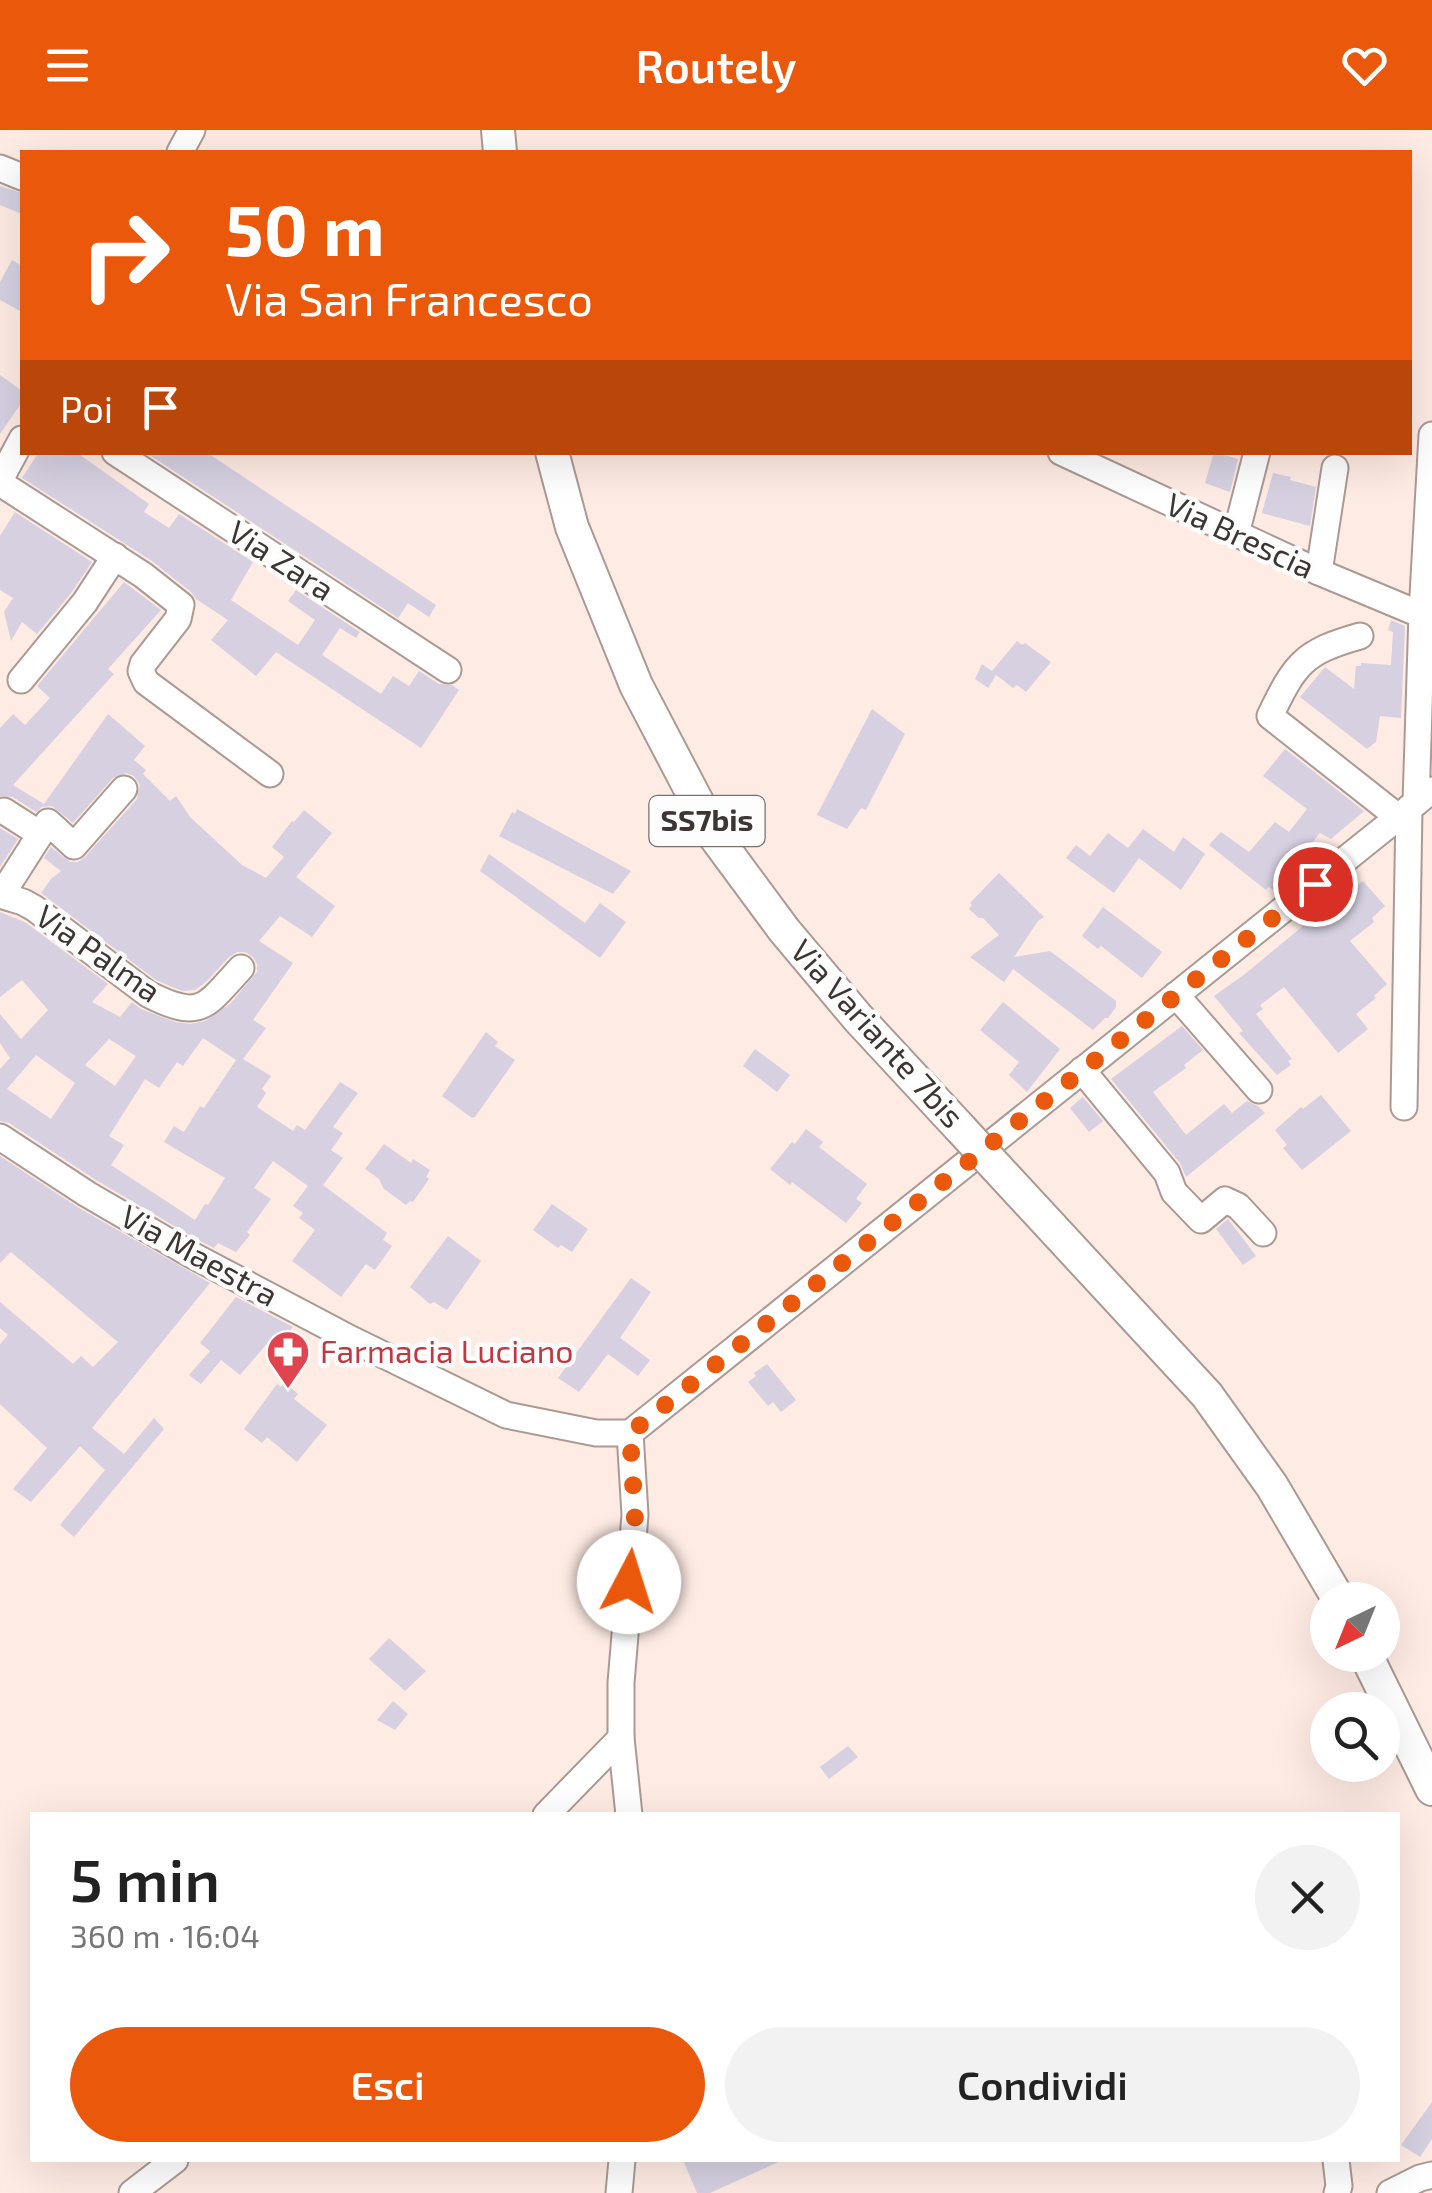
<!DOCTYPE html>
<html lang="it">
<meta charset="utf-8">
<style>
body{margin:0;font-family:"Exo 2",sans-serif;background:#f2f2f2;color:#222;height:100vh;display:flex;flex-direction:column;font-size:38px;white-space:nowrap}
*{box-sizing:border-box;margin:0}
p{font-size:32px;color:#767676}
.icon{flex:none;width:55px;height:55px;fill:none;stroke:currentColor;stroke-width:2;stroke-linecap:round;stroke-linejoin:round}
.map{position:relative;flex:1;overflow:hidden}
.drawer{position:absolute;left:30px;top:1682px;width:1370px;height:350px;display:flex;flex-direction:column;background:#fff;border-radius:0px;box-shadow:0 10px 40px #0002}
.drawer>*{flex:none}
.banner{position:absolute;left:20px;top:20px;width:1392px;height:305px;border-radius:0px;box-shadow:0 10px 40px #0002;background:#ea580c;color:#fff;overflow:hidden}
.needle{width:65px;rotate:223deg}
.buttons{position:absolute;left:1310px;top:1452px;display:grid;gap:20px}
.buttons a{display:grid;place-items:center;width:90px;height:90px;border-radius:50%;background:#fff;box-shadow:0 10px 40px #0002;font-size:50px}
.pin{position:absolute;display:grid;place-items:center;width:85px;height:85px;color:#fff;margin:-42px;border:5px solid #fff;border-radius:50%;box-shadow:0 2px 10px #0007}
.me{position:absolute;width:110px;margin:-55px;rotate:5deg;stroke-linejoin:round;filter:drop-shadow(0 0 8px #0008)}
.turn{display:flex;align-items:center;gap:35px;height:210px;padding:0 40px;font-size:45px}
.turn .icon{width:130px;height:130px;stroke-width:2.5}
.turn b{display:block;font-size:70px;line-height:85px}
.then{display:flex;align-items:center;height:95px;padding:0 40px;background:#0003;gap:20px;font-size:38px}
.round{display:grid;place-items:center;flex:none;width:105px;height:105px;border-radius:52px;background:#f2f2f2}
.summary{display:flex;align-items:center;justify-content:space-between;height:170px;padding:0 40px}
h1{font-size:60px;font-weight:600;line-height:75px}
.action{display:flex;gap:20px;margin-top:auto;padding:20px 40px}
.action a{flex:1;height:115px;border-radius:60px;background:#ea580c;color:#fff;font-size:40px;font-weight:600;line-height:115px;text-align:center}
.action a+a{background:#f2f2f2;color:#222}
header{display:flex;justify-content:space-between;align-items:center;height:130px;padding:0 40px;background:#ea580c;color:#fff;font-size:45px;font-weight:600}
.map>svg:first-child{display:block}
.building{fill:#d6d0e1;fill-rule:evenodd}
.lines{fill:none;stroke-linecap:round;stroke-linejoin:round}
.minor-casing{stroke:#ab9a93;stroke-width:29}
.major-casing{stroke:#ab9a93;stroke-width:36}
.minor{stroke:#fff;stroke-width:25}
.major{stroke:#fff;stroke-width:32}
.major-bridge-casing{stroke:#ab9a93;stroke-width:36;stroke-linecap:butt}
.major-bridge{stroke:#fff;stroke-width:32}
.route{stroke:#ea580c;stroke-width:18;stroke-dasharray:0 32.4}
.labels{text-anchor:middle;stroke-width:9;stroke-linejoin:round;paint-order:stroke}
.shield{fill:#fdfdfd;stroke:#777170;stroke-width:2.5}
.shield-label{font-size:30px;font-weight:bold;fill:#3d3533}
.street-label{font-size:32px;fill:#3d3533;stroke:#fdfdfd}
.health-label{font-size:32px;fill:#be3a42;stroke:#fdfdfd;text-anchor:start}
</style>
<header><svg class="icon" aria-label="menu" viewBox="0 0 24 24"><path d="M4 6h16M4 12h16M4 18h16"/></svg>Routely<svg class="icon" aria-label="heart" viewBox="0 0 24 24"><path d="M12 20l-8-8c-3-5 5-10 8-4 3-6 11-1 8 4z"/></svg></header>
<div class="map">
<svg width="1432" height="2063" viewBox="0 0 1432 2063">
<rect width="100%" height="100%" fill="#feebe4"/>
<g class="building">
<path d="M0,56L22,63V84L0,75Z"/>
<path d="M12,130L22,136V182L0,170V152Z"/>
<path d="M0,245L22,261V272L0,304Z"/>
<path d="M39,322H76L149,374L144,382L169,398L179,384L253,432L231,470L298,515L315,490L288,471L296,460L360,502L356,508L340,498L322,525L381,564L393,546L409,556L419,541L439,554L452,555L459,560L421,618L276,522L256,546L211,510L228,490L196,469L191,462L152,431L22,348Z"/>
<path d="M145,322H206L436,475L429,487L408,473L398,488Z"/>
<path d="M1214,322L1238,329L1230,362L1205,353Z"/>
<path d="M1273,343L1291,347L1290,350L1316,357L1310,396L1262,383Z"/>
<path d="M15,382L92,432L72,462L37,504L22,492L11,511L4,482L13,468L0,460V406Z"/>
<path d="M124,452L161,480L108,539L114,544L13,655L44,674L108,584L145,616L134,630L146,640L143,644L170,671L176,666L190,687L242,735L266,748L284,727L272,717L292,691L294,692L304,680L332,703L296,747L335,776L312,807L280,786L259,811L293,833L253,890L266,898L243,929L271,946L262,959L266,963L257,977L293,1001L297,995L305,1000L340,952L358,963L333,997L343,1003L331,1020L343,1028L323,1055L387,1103L383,1110L392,1116L375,1140L366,1134L341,1167L292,1131L315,1100L299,1088L303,1083L293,1076L308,1056L273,1031L254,1058L271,1069L247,1102L250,1105L236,1122L218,1113L214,1118L198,1110L96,1050L9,993L0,991V939L10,928L0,913V884L21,909L48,880L22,850L0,867V782L25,792L108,854L92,872L120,887L132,872L141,879L175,892L190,894L205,891L230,874L257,842V834L253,827L245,822H237L229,827L207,851L195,860L183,861L172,857L156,850L41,763L51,749L61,741L44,728L51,717L70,732H78L85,727L137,669L140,655L134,646L126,643L113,648L73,693L52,676L42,677L36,682L13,667L0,666V598L13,584L25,595L50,568L37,556ZM203,908L236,930L204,978L200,976L184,1002L174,996L164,1012L225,1048L208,1075L205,1074L195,1090L111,1035L124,1015L109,1006L145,949L159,958L177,932L183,936ZM109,909L136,926L115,956L85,935ZM36,925L75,953L51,989L7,959Z"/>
<path d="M1391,490L1405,496L1401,588L1380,586L1376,612L1367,619L1300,567L1325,537L1354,559L1356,536H1361V533L1391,535L1393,502L1388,500Z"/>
<path d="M1017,511L1022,515L1025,513L1051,532L1026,562L1017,555L1013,558L996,545L988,558L975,549L982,534L992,541Z"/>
<path d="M872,579L905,604L866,680L861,678L847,699L817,685Z"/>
<path d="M1285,619L1364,681L1331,709L1320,703L1273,760L1269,757L1266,760L1209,715L1221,702L1249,722L1275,692L1289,702L1307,679L1263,646Z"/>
<path d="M517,679L631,741L613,764L499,706L512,682L515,684Z"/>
<path d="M0,698L18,709L0,737Z"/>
<path d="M1143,699L1174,722L1183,707L1205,724L1181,760L1139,728L1114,763L1066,728L1076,715L1090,726L1108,703L1128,718Z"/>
<path d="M489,724L585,793L600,773L626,792L600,828L480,741Z"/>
<path d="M999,743L1044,787L1038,791L1014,827L1050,821L1116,871V877L1108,888H1105L1093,900L1013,839L1004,852L970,827L999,805L983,788H979L969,779L972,775L970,773Z"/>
<path d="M1363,751L1385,776L1372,788L1374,792L1350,811L1387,854L1374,866L1376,868L1356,884L1368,899L1338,923L1284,857L1260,875L1263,879L1256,884L1292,929L1288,931L1291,935L1277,945L1239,903L1243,901L1214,866L1245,844L1351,756L1353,758Z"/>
<path d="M1103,777L1162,822L1142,848L1101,816L1098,819L1082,806Z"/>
<path d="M1003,872L1060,919L1027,962L1009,945L1019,932L980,900Z"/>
<path d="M1182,896L1203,920L1184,935L1186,938L1153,962L1186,1005L1224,974L1232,983L1247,971L1258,976L1265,983L1186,1047L1180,1033L1111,949Z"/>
<path d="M486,902L498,912L495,916L515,930L475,987L472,988L442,966Z"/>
<path d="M755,919L790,945L777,962L743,936Z"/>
<path d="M1321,965L1351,1001L1302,1040L1283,1018L1287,1015L1275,1000L1301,977L1303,979Z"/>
<path d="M1083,967L1103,991L1089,1002L1070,978Z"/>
<path d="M806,999L823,1012L819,1017L867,1054L856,1069L862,1073L846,1093L792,1052L790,1055L770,1039L792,1012L795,1014Z"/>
<path d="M384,1014L411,1033L413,1029L430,1040L426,1047L429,1049L413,1072L410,1071L406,1075L384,1059L379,1049L365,1039Z"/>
<path d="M0,1026L79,1078L210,1153L92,1298L124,1324L154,1288L164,1299L74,1407L60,1395L105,1340L80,1316L31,1372L13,1359L47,1318L0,1274V1214L8,1205L0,1198V1172L73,1234L81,1226L93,1237L118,1212L11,1122L0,1133Z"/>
<path d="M552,1074L588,1099L572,1122L561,1115L558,1118L533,1100Z"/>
<path d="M1228,1089L1256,1126L1243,1135L1216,1099Z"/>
<path d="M448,1106L481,1131L447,1180L434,1172L430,1174L410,1157Z"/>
<path d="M631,1148L651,1162L620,1208L650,1230L638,1246L608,1224L579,1262L558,1248Z"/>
<path d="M236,1167L293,1197L278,1214L271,1209L240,1245L221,1230L201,1254L189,1245L210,1221L200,1213Z"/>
<path d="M767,1234L796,1270L781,1282L773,1272L768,1276L748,1252L756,1246L754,1243Z"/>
<path d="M284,1252L298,1264L294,1269L327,1295L297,1332L267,1307L262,1313L244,1299L277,1254L281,1257Z"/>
<path d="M389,1508L426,1541L405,1561L369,1529Z"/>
<path d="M393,1571L408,1584L395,1600L377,1590Z"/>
<path d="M848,1616L858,1627L829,1649L820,1637Z"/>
<path d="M1432,1972V2009L1420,2027L1401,2015Z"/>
<path d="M683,2030H783L710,2063H697Z"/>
</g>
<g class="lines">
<g class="minor-casing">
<g id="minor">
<path d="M180,22L192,0"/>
<path d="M0,38L22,47"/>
<path d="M115,322L448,540"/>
<path d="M1061,322L1319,442L1422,485"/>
<path d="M0,350L22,309"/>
<path d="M0,353L143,445L181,475L178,489L143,534L141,541L146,552L270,644"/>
<path d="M1236,404L1257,322"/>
<path d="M1319,442L1335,338"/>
<path d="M1360,506C1303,522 1295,534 1270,586L1398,687"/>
<path d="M21,550L85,472L115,426"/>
<path d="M1416,673L1422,483L1432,305"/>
<path d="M4,681L40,704"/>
<path d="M2,764L48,692L74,716L124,659"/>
<path d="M0,765L23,772L34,778L148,864C201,891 205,877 241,838"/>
<path d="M1176,865L1259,960"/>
<path d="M1082,940L1167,1043L1174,1062L1201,1090L1225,1070L1238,1076L1263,1103"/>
<path d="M1404,977L1409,678"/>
<path d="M0,1007L87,1064L190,1124L351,1209L506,1285L596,1303H630"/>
<path d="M630,1303L1432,660"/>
<path d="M546,1685L621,1608"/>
<path d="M629,1685L621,1608V1553L635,1385L630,1303"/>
<path d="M1336,2030L1339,2056L1337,2063"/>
<path d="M132,2063L175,2030"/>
<path d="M619,2063L622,2030"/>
<path d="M1390,2063L1420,2048L1432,2045"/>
</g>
</g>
<g class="major-casing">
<g id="major">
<path d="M498,0L500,22"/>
<path d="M552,322L572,397L636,555L716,708L784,800L858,888L961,999"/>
<path d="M997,1038L1207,1265L1272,1356L1339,1470"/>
<path d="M1366,1525L1432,1659"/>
</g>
</g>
<use href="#minor" class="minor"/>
<use href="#major" class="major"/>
<g class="major-bridge-casing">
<path id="major-bridge" d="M961,999L997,1038"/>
</g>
<use href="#major-bridge" class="major-bridge"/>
</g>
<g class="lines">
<path class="route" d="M629,1452L635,1386L630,1303L1315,754"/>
</g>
<defs>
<g id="pharmacy-pin" transform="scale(2.25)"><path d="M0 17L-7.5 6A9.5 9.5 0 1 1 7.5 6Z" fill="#e0444e" stroke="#fdfdfd"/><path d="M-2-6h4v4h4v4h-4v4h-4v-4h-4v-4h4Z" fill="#fff"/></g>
</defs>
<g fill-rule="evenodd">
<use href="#pharmacy-pin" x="288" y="1222"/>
</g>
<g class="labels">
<rect class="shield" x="649.5" y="666" width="115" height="50" rx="8"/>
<g class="shield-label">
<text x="707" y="701">SS7bis</text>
</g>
<g class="street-label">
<text transform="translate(1240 406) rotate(25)" y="11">Via Brescia</text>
<text transform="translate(281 431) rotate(33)" y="11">Via Zara</text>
<text transform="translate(98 824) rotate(35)" y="11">Via Palma</text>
<text transform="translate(877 904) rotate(48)" y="11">Via Variante 7bis</text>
<text transform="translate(199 1126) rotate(29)" y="11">Via Maestra</text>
</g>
<g class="health-label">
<text x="320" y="1233">Farmacia Luciano</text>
</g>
</g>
</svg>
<div class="buttons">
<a><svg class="needle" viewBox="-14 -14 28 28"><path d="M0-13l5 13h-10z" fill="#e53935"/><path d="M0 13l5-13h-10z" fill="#767676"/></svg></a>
<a><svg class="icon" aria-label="search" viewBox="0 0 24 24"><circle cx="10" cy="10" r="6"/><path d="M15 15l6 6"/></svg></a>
</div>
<div class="pin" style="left:1315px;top:754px;background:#d93025"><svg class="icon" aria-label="arrive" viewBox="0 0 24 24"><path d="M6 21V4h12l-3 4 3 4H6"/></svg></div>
<svg class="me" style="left:629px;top:1452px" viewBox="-20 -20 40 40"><circle r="19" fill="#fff"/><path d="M0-13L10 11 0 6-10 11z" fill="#ea580c"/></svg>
<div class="banner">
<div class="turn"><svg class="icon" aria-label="right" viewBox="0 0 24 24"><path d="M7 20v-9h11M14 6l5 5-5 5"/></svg><div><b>50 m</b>Via San Francesco</div></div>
<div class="then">Poi<svg class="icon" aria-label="arrive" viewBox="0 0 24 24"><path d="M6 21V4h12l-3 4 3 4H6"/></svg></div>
</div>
<section class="drawer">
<div class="summary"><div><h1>5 min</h1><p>360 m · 16:04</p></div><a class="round"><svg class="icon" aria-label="close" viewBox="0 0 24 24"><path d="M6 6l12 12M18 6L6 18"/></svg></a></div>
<div class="action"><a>Esci</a><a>Condividi</a></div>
</section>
</div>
